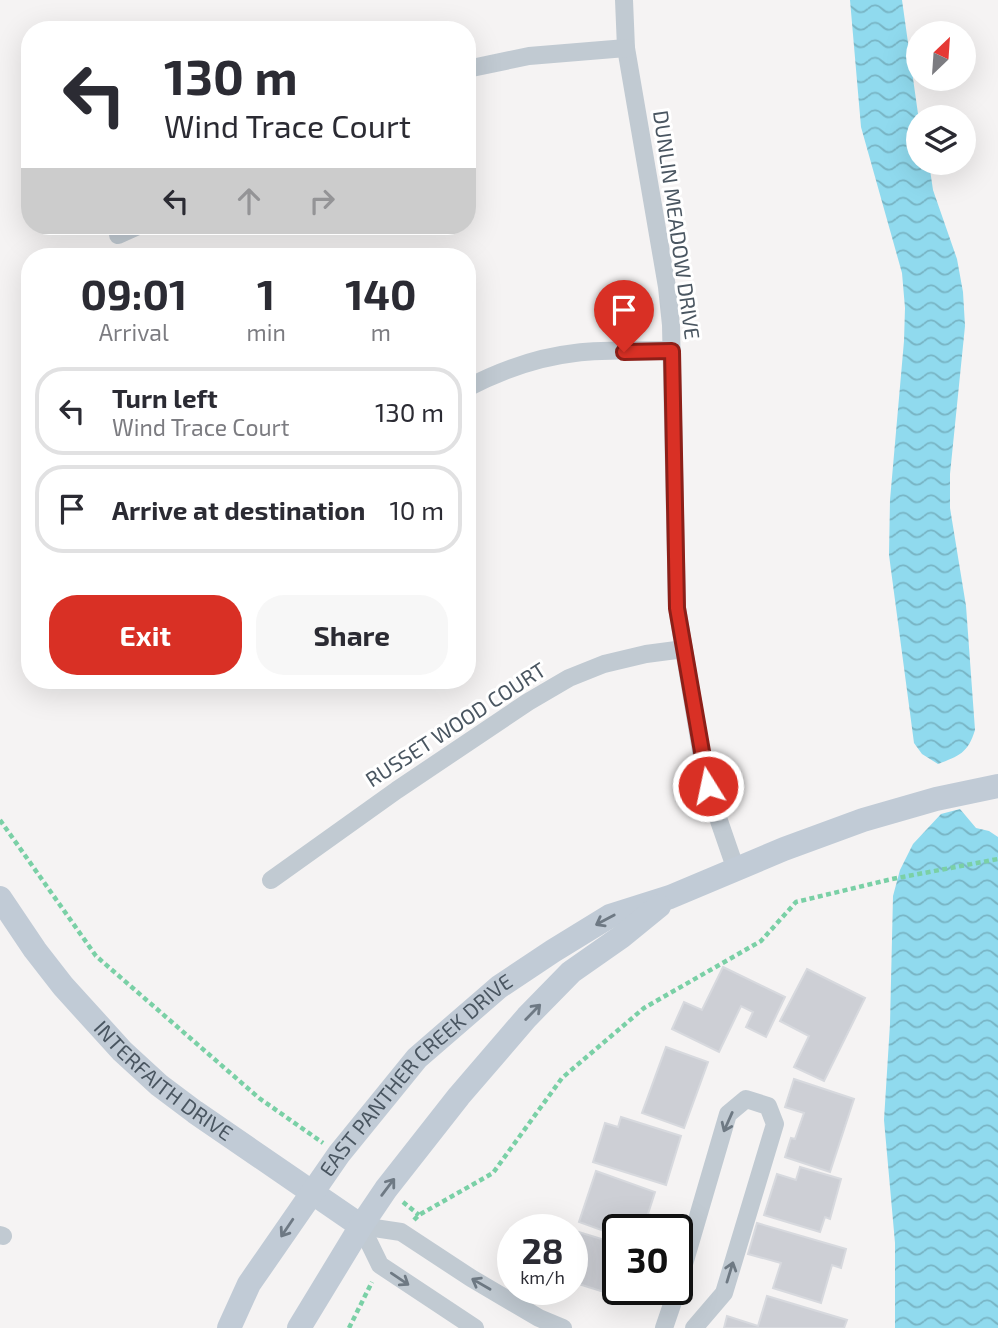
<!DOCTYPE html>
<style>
body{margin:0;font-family:"Exo 2",sans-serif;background:#f7f7f7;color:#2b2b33;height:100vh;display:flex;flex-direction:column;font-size:26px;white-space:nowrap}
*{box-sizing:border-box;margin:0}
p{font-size:23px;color:#7c7c81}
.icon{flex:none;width:38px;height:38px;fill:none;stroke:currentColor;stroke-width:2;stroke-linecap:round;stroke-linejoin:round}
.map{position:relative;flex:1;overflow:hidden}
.drawer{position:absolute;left:21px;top:248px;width:455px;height:441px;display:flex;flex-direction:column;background:#fff;border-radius:28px;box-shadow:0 7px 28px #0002}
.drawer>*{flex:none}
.hud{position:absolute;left:21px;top:21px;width:455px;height:214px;border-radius:28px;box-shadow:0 7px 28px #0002;background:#fff;color:#2b2b33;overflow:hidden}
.needle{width:46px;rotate:25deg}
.tools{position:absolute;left:906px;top:21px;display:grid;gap:14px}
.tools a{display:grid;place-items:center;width:70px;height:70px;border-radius:50%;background:#fff;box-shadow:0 7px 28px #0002;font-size:35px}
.speed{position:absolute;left:497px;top:1214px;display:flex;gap:14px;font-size:35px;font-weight:700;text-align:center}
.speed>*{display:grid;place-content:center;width:91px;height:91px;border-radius:50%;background:#fff;box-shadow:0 7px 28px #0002;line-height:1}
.speed small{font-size:18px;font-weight:400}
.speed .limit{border:4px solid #111;border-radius:10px;background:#fff;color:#111}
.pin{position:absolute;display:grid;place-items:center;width:60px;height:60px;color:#fff;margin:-72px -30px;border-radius:50% 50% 50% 0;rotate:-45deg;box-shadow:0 0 7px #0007}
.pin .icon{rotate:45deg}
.me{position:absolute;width:77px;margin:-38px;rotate:350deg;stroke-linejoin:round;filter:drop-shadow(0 0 5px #0008)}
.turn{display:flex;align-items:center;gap:24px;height:147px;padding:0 28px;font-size:32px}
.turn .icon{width:91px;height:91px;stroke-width:2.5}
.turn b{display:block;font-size:49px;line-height:60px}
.lanes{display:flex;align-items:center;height:66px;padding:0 28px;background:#0003;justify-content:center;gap:35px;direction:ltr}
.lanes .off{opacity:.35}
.eta{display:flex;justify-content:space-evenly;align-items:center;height:119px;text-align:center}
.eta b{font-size:42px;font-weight:700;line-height:49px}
.primary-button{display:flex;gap:14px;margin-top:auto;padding:14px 28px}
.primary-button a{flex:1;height:80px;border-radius:28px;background:#d93025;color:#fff;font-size:28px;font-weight:700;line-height:80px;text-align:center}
.primary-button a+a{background:#f7f7f7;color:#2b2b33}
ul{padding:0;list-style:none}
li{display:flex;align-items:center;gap:21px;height:88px;margin:0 14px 10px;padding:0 14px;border:4px solid #e1e1e2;border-radius:28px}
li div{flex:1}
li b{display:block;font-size:26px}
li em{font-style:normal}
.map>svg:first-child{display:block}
.water{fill:url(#water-waves)}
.building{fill:#cdcfd5;stroke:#d7d9de;stroke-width:2}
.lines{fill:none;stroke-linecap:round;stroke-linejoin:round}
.path{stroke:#7ad0a6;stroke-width:4.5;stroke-dasharray:5 3.5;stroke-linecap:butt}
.street{stroke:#c1cad2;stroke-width:18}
.secondary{stroke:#c1cbd6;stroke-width:24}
.oneway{stroke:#6e7984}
.oneway2{stroke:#6e7983}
.route-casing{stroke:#8d1f18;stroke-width:18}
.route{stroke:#d93025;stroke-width:12}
.labels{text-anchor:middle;stroke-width:6;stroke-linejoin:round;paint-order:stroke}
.street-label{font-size:21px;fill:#4a5661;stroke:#fff}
</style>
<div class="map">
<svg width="998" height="1328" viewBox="0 0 998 1328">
<defs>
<pattern id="water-waves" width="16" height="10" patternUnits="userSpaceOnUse" patternTransform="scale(1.75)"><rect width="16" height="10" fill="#90daee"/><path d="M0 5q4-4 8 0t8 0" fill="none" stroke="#78b4c4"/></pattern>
</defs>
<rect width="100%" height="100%" fill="#f5f3f3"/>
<g class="water">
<path d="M850,0H902L919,121V163H929L933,190L957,259L963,292L965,326L950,474V508L966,606L975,730C968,753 959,756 938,764L922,754L914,743L889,555L890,500L904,341L905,308L902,273L861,127Z"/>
<path d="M960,809L976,828L989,831L998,837V1328H895V1243L884,1120L890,1024L893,896L900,870L913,844L941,814Z"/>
</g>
<g class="building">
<path d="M723,967L785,997L766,1037L746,1027L753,1012L741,1006L719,1052L672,1029L684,1002L702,1010Z"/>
<path d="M807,969L865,998L824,1081L794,1067L809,1036L780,1021Z"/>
<path d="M666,1047L708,1062L684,1128L642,1113Z"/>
<path d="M794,1079L854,1099L830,1172L785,1157L791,1138L795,1139L804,1113L785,1107Z"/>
<path d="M621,1117L681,1136L666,1185L593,1162L605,1123L618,1127Z"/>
<path d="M800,1167L841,1179L830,1219L825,1217L820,1232L764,1215L777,1174L796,1180Z"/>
<path d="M596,1171L655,1192L648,1214L662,1219L658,1230H618V1236L579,1222Z"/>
<path d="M757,1223L846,1249L841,1268L832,1265L821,1303L773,1288L781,1263L748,1254Z"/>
<path d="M572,1230L618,1244V1290H619L617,1296L572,1282Z"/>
<path d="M767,1296L847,1320L844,1328H724L727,1316L758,1326Z"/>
</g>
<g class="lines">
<g class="path">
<path d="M0,820L96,956L259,1098L323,1143"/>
<path d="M403,1202L419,1215"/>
<path d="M414,1220L419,1215L493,1173L562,1078L644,1008L761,941L796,902L892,879L998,859"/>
<path d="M349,1328L372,1282"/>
</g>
<g class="street">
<path d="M624,0L626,48L667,287L671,325L677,608L707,786L736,870"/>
<path d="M467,69L529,56L626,48"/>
<path d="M118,235L138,226"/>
<path d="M467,388C500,371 538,357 575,353C606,349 640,351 672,350"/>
<path d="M271,880L397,790L528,702L569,678L604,664L646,654L684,649"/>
<path d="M361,1226L401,1232L471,1278L539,1318L563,1328"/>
<path d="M361,1226L380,1265L475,1328"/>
<path d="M0,1235L3,1236"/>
<path d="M677,1288L728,1114L746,1099L768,1106L775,1124L724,1293L694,1328"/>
<path d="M664,1328L677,1290"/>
</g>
<g class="secondary">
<path id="s1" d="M0,898L35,950L63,986L122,1051L159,1085L195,1112L361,1226"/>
<path id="s2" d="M229,1328L249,1284L339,1154L417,1058L499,987L553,951L610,916L670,897L784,849L863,820L936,799L998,786"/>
<path d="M299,1328L361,1226L386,1189L459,1096L527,1017L571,972L621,937L659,906"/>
</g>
</g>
<defs><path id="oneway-shaft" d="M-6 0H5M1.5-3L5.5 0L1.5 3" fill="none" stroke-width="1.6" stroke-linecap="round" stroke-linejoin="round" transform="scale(1.75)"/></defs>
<g class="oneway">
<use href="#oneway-shaft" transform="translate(605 920) rotate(152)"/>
<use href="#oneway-shaft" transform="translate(533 1012) rotate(-46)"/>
<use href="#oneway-shaft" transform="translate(388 1187) rotate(-53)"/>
<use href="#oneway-shaft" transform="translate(287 1228) rotate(124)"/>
</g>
<g class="oneway2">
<use href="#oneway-shaft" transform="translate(728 1122) rotate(114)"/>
<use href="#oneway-shaft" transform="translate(730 1272) rotate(-73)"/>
<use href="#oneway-shaft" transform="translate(400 1279) rotate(34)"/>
<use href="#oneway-shaft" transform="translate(481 1284) rotate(-150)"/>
</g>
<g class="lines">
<g class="route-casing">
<path id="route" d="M624,352L672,351L677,608L708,786"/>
</g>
<use href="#route" class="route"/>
</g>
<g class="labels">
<g class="street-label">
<text transform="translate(676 225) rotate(82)" y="7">DUNLIN MEADOW DRIVE</text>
<text transform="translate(456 725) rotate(-33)" y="7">RUSSET WOOD COURT</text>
<text dy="7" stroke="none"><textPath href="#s2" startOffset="317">EAST PANTHER CREEK DRIVE</textPath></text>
<text dy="7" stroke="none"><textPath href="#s1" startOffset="247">INTERFAITH DRIVE</textPath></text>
</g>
</g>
</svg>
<div class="tools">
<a><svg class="needle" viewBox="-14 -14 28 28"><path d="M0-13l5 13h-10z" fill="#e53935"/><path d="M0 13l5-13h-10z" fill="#7c7c81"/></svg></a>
<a><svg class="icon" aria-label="layers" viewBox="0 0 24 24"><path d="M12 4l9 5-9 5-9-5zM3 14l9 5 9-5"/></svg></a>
</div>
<div class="speed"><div>28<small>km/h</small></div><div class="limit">30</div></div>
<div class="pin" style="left:624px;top:352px;background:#d93025"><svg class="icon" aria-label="arrive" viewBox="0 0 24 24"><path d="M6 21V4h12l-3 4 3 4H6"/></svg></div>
<svg class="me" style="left:708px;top:786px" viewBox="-20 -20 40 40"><circle r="17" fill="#d93025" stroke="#fff" stroke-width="3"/><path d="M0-11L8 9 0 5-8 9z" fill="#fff"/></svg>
<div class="hud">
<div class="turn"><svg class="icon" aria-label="left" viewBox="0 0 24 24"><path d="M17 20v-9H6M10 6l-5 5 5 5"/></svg><div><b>130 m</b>Wind Trace Court</div></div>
<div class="lanes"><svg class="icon" aria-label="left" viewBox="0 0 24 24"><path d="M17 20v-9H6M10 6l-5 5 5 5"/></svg><svg class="icon off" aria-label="ahead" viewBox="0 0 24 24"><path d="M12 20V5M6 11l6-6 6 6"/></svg><svg class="icon off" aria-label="right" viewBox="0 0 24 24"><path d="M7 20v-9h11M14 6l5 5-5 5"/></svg></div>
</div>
<section class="drawer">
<div class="eta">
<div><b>09:01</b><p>Arrival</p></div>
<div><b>1</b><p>min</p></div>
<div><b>140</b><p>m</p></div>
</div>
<ul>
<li><svg class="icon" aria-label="left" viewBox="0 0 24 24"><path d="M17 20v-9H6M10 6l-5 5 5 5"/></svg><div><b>Turn left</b><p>Wind Trace Court</p></div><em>130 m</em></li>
<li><svg class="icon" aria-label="arrive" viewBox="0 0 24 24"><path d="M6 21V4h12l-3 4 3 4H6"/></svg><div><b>Arrive at destination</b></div><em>10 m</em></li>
</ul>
<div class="primary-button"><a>Exit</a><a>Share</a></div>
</section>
</div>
